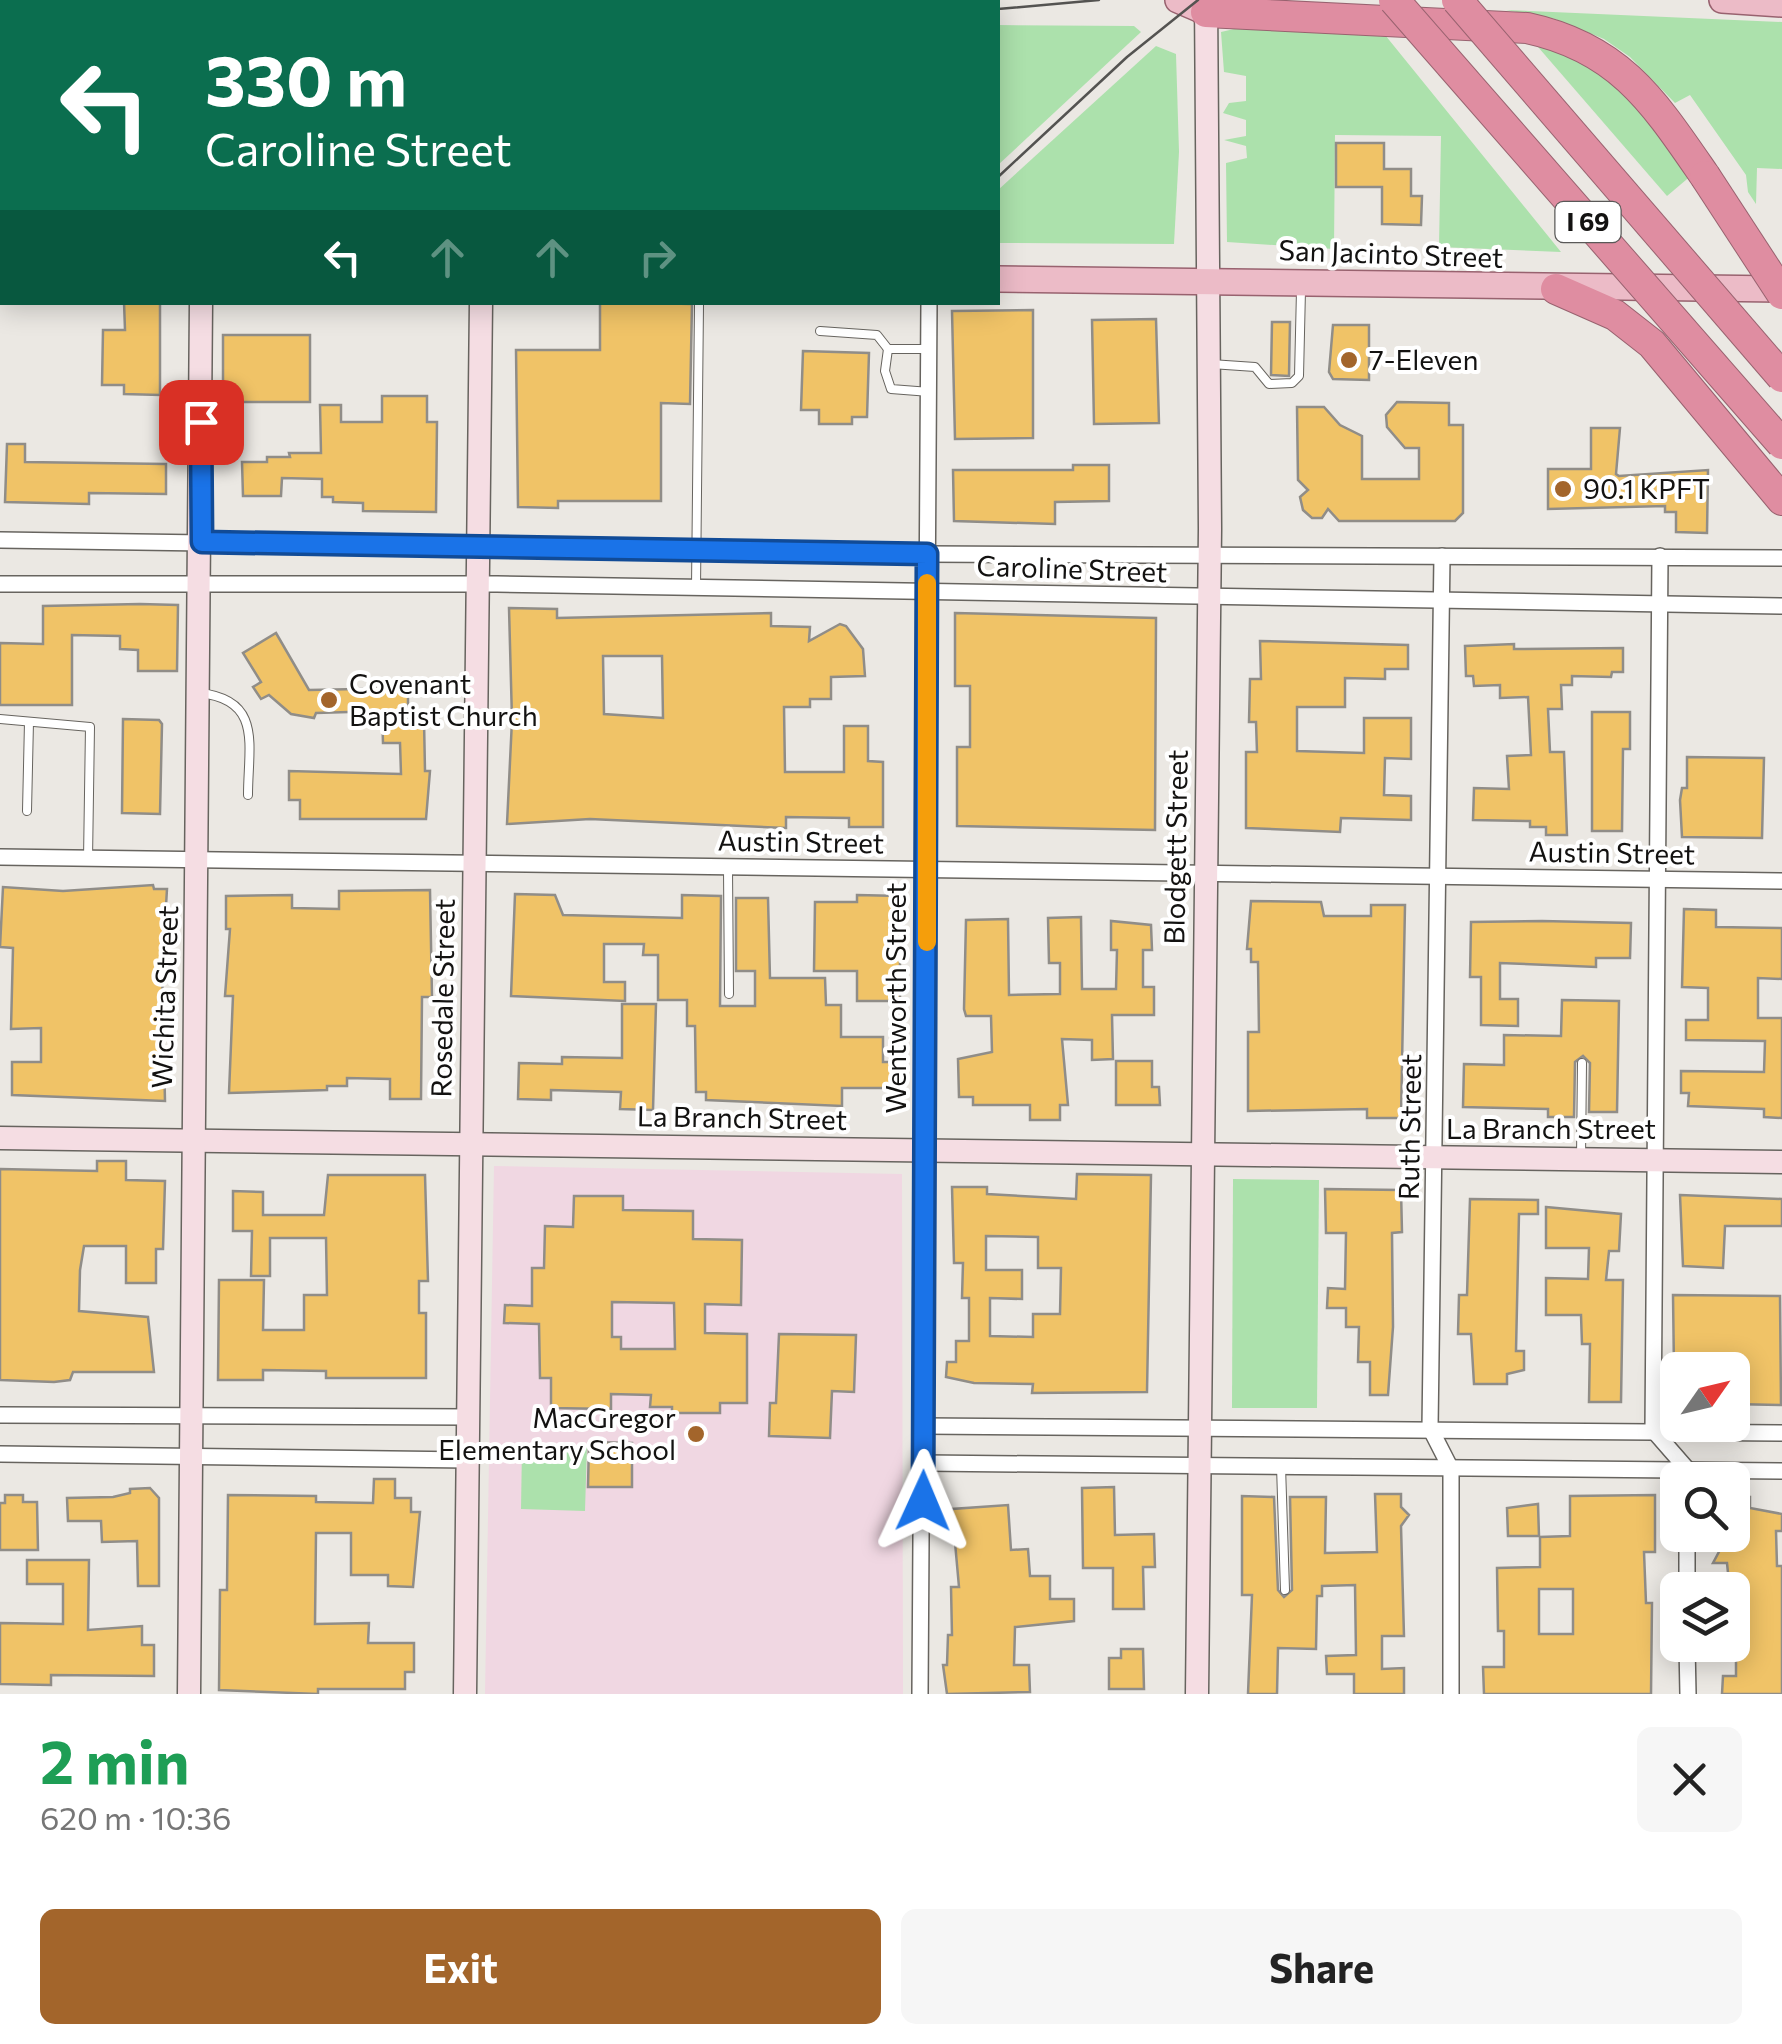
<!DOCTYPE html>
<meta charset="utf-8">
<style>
body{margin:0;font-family:Commissioner,sans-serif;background:#f6f6f6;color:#222;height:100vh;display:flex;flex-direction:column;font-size:38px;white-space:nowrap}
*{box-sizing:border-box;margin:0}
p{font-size:32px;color:#767676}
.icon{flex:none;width:55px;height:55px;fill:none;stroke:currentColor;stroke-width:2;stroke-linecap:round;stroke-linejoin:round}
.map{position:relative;height:1694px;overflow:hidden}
.sheet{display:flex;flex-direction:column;background:#fff;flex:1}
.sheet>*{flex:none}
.banner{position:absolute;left:0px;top:0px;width:1000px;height:305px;box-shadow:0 5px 25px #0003;background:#0b6e4f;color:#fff;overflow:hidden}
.needle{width:65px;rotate:56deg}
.tools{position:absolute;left:1660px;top:1352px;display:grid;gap:20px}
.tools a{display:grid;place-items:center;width:90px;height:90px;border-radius:15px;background:#fff;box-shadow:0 5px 25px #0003;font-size:50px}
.pin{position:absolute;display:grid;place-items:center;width:85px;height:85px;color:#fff;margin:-42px;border-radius:20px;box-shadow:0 5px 15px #0006}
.me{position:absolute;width:110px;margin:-55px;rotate:1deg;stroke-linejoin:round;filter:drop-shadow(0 0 8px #0008)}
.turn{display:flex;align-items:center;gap:35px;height:210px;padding:0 40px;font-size:45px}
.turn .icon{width:130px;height:130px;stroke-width:2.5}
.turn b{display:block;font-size:70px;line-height:85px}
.lanes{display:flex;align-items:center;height:95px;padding:0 40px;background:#0003;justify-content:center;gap:50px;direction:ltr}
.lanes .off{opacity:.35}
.round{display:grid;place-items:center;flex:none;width:105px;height:105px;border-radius:15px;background:#f6f6f6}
.headline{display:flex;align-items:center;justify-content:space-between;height:170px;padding:0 40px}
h1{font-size:60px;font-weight:700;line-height:75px;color:#1e9e55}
.primary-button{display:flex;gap:20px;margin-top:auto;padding:20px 40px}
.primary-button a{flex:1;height:115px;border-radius:15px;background:#a3652b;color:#fff;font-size:40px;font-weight:700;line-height:115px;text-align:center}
.primary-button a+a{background:#f6f6f6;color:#222}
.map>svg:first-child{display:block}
.education{fill:#f0d7e2}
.green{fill:#ace1ac}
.building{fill:#f0c367;stroke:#908d88;stroke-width:2.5;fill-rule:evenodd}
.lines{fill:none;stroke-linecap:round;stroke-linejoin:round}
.lane-casing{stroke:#67645f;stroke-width:10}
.street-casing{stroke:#67645f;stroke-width:18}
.secondary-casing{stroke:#67645f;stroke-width:25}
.primary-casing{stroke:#98626f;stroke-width:28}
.highway-casing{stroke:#98626f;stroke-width:32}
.lane{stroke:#fff;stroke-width:8}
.street{stroke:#fff;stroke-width:15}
.secondary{stroke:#f5dde3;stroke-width:22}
.primary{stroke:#ecbbc7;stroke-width:25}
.highway{stroke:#df8da1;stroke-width:30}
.tram{stroke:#545351;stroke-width:2.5}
.highway-bridge-casing{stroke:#98626f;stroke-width:32;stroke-linecap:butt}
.highway-bridge{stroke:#df8da1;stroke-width:30}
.route-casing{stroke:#114b97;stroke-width:25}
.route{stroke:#1a73e8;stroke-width:18}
.slow{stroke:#f59e0b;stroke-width:18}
.poi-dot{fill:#a3652b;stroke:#fff;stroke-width:4}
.labels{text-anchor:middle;stroke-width:8;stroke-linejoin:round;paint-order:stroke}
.shield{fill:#fff;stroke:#5a5958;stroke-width:2.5}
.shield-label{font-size:25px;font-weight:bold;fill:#131211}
.street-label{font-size:28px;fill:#131211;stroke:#fff}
.poi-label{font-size:28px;fill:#131211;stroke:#fff;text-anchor:start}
</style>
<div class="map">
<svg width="1782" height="1694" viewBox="0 0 1782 1694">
<rect width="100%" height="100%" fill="#ebe8e3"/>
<path class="education" d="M494,1166L902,1174L903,1694H485Z"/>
<g class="green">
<path d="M1506,10L1782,22V169L1757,168L1756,204L1748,192L1746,175L1690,95L1675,103L1630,57L1604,39L1555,19Z"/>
<path d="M998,25L1134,26L1141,32L998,165Z"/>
<path d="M1234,29L1381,30L1561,252L1439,247L1441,136L1335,135L1334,249L1227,242L1226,163L1247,158L1246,146L1224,140L1246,136V120L1223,113L1229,103L1246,101V76L1224,72L1221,32Z"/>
<path d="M1532,40L1615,72L1693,174L1667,196Z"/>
<path d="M1156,46L1176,54L1179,152L1174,244L998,243V190Z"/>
<path d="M1233,1179L1319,1180L1317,1408H1232Z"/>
<path d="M522,1445L587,1446L585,1511L521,1509Z"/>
</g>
<g class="building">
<path d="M1336,143H1384V169H1411V196H1422L1421,225L1382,224V187H1336Z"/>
<path d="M124,302H160V395L124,394V385H102L103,330H125Z"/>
<path d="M600,302L692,304L690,404L661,403V501H558V508L518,507L516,350H600Z"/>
<path d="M1033,310V438L955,439L952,311Z"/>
<path d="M1156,319L1159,423L1094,424L1092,320Z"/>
<path d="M1272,322H1290L1289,376L1271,375Z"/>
<path d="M1333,325H1369V380L1333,379L1329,372Z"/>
<rect x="223" y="335" width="87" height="67"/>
<path d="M803,351L869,353L867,417H852V424H819V410H801Z"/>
<path d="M382,396H427V422H437L436,512L363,511V503L333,502V497H322V479L282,478L281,496H243L242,462H267V457H290L289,453H321L320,405H341V422H382Z"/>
<path d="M1397,402L1449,403V425H1463V513L1455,521H1339L1328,509L1322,518H1312L1303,510L1300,497L1308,490L1298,480L1297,407H1324L1340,425L1362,436V479H1419V448H1405L1387,427L1386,415Z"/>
<path d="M1591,428H1620L1616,474L1619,476L1708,470L1707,533L1676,532V512H1665V506L1548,509V469H1591Z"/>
<path d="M7,444H25V462L166,464V494L89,493V504L5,502Z"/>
<path d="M1073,465H1109V501L1055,502V524L954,521L953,470H1073Z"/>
<path d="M140,604L178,605L177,671H138V650L120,649V636L72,635V705H0V643L43,644V606Z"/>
<path d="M509,608L557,609V618L771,613V626L810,627L809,641L840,624L846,626L863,649L865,676L831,677V699H810V707H784L785,772H844V726H868V761L883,762V827H849V818L786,817V828L590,819L507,824L512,720ZM603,656H662L663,718L604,714Z"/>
<path d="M955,613L1156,618L1155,830L957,826V747H970V686H955Z"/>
<path d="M276,633L309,690L408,688V720H424L425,771H430L426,819H300V800H289V771L401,774L400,743H383L382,711L316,713L314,718L291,714L269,695L261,699L253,687L261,682L243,653Z"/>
<path d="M1260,641L1408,645V669H1385V679L1345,678V707H1297V751L1364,753V718H1411V759L1385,758L1384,795L1411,796V820L1341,818L1340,832L1246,828V752H1257L1256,722H1249L1250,679H1261Z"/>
<path d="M1514,644V649L1623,648V672H1612L1611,677L1572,676V685H1561L1562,709H1548L1550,752H1564L1567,835H1546V827H1530V821L1473,820L1474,788L1509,789L1507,756L1531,755L1528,697L1500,698V685L1474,686L1473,676H1466L1465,646Z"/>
<path d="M1592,712H1630V749H1623L1622,831H1592Z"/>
<path d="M123,719L159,720L162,724L160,814L122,813Z"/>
<path d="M1687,757L1764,758L1762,838L1682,837L1680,800L1682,788H1687Z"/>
<path d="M153,885L154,889H167L162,972L165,1101L12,1095V1062H41V1028L11,1029L13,948L0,947L3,887L63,891Z"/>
<path d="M430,890L432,997H422L421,1099H390V1079L347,1078V1086H327V1090L229,1093L233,996H225L230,929H226V896L292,895V908L339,909V891Z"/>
<path d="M515,894L555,895L563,915L682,918V895L721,896L720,1006H755V971H736V898H768L770,978H825L826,1005H841V1037H883V1062H894V1088H842V1106L706,1100V1092H696L695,1026H687V1000H658V955H643L644,944H604V982H625V1001L511,996Z"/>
<path d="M857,895L900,896V1001H857V971H814L815,902H857Z"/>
<path d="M1251,901L1321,902L1324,916H1371V905H1405L1401,1118H1367V1109L1248,1111V1032H1259L1258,962H1251V949H1247Z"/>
<path d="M1684,909L1716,910V927L1782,928V979L1758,978V1018H1782V1118L1764,1117V1109L1688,1106L1689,1093H1681V1071L1764,1072L1765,1041L1686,1040V1020H1708V988L1682,987Z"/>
<path d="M1081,917L1082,989H1116L1117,950H1111V921L1151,925L1152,950H1143V987H1154V1015H1112L1113,1059L1092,1060V1040L1062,1039L1068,1105H1060V1120H1030V1105H973V1097H959L958,1059L992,1052L991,1016H966L964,1009L966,920L1008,919L1009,995L1060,994V963H1049L1048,918Z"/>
<path d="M1542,921L1631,923L1630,958H1596V967L1500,963V999H1518V1026L1481,1025V977H1470L1471,922Z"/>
<path d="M1562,1000L1619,1001L1617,1112H1589L1590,1063L1583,1056L1575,1062L1574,1117H1548V1109L1463,1107L1464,1064L1504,1065V1035L1561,1036Z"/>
<path d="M622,1004H656L653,1110L620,1109L621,1092L551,1090V1100L518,1099L519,1063L562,1064V1057L622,1058Z"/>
<path d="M1116,1061H1152V1087H1159L1160,1105H1116Z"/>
<path d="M97,1161H126V1180L165,1181L163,1249H156V1283H126V1246H84L80,1270L79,1311L148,1317L154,1372H73L70,1380L54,1382L0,1380V1169L97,1171Z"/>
<path d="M1077,1174L1151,1175L1147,1392L1032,1393L1033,1384L974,1383L946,1377L947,1362H956V1341H969V1298H962L963,1263H954L952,1187H987V1194L1076,1199ZM986,1236L1038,1237V1268H1061L1060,1314H1033V1337L990,1336V1298L1022,1299V1270H986Z"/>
<path d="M328,1175H425L428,1281H419V1313H426V1378H326V1371L263,1370V1380H218L219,1280H264L263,1330H304V1295H327L326,1238H270V1276H251L252,1231H233V1191L263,1192V1215H324Z"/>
<path d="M1325,1189L1401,1190L1402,1232L1392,1233L1393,1327L1388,1395H1370V1362H1358L1359,1327H1346V1308H1327L1328,1288L1345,1289L1346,1233H1326Z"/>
<path d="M1680,1195L1782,1199V1226H1725L1723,1268L1683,1266Z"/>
<path d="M574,1196H623V1210L693,1211V1239L742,1240L741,1305L705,1304V1333L747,1334V1403H720V1413H672V1407H650L651,1395L611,1394V1409L551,1408V1378H540L539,1324L504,1323L505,1305L532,1306V1268H544L545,1226L573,1227ZM612,1302L674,1303L675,1349H621V1337H612Z"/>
<path d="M1470,1199L1538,1200V1214H1519L1516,1351H1524V1370L1507,1374V1384H1474L1471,1334H1458L1459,1295H1467Z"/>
<path d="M1546,1207L1621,1214L1619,1251H1609L1606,1280H1623L1621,1402H1589L1590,1344H1582L1581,1315H1546V1278L1588,1279L1589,1248H1546Z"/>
<path d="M1673,1295L1780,1296L1781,1405L1732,1404V1370H1674Z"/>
<path d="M779,1334L856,1335L854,1392L832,1391L830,1438L769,1436L770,1403H776Z"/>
<path d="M589,1442L632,1443V1487H588Z"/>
<path d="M374,1479H395V1498H411V1512H420L413,1587L388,1586V1575H351V1533H316L315,1624L369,1623L368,1643H414V1672H405V1689H318V1694L219,1690L220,1590H227L228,1495L316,1496V1502L373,1503Z"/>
<path d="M1114,1487L1115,1535L1154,1534L1155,1567H1143L1144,1609H1113V1568H1083L1082,1488Z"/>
<path d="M150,1488L159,1498V1586H138L137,1541L102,1542L101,1521H68L67,1498L113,1497L130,1493V1489Z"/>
<path d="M1375,1494H1401V1507L1409,1515L1401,1526L1404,1636H1382V1669L1404,1668V1694H1354V1674H1327L1326,1656L1356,1655L1355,1585L1322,1586V1596H1317L1316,1649L1278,1648L1277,1694H1248L1252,1595H1242V1496L1274,1497L1278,1590L1284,1597L1292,1590L1290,1497H1326L1325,1553L1377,1552Z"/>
<path d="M5,1495H23V1502H37L38,1550H0V1503H5Z"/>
<path d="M1655,1495V1552H1644L1646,1603H1652L1651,1694H1484L1483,1667H1504V1631H1498L1497,1568L1540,1567V1537L1570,1536V1496ZM1539,1589H1573V1634H1539Z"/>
<path d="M1732,1496L1750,1497V1508L1782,1514V1531H1776L1777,1566H1782V1694H1722L1723,1676H1736V1612H1732L1727,1563H1713L1728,1535H1732Z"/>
<path d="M1538,1504L1539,1536H1508L1507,1508Z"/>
<path d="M1008,1505L1011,1550L1028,1549L1030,1576H1050V1599H1074V1621L1015,1627L1014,1665H1029L1030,1692L947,1694L943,1665H947L948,1635H952L951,1587H959L952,1509Z"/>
<path d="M27,1560H89L88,1630L142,1626V1645H154V1676L51,1675V1685L0,1684V1623L63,1624V1584H27Z"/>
<path d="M1121,1649H1143L1144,1689H1109V1658H1121Z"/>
</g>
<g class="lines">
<g class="lane-casing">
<g id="lane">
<path d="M0,199H2"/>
<path d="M820,331L877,335L888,349H930"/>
<path d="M888,349L885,371L891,389L930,392"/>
<path d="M1211,364L1255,367L1269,384L1292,383L1299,376L1301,290"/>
<path d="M696,587L699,305"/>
<path d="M200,693C263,700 248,746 248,795"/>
<path d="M0,719L90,727L88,860"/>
<path d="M27,811L29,722"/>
<path d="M728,869L729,994"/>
<path d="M1581,1158L1582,1063"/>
<path d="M1281,1466L1285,1590"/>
</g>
</g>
<g class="street-casing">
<g id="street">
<path d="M0,540L927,554L1782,558"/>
<path d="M1442,556L1430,1428L1451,1469V1694"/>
<path d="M1660,556L1653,1430L1687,1469V1480"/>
<path d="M0,584H497L1782,606"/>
<path d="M0,857L1782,881"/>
<path d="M0,1415L468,1417"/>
<path d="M924,1426L1782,1433"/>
<path d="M0,1454L468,1460"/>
<path d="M924,1463L1782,1471"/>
<path d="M1687,1535V1590"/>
<path d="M1687,1645L1688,1694"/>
<path d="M920,1694L929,302"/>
</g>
</g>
<g class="secondary-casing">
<g id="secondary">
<path d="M206,2V0"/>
<path d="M485,2V0"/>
<path d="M871,2V0"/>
<path d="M0,1138L1782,1162"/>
<path d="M189,1694L201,302"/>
<path d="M465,1694L481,302"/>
<path d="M1197,1694L1210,529L1206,0"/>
</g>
</g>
<g class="primary-casing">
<g id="primary">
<path d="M1178,0L1206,12"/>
<path d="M1722,0L1782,4"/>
<path d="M0,260H2"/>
<path d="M998,279L1782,289"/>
</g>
</g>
<g class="highway-casing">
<g id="highway">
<path d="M1206,12L1527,28C1620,48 1654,102 1705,176"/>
<path d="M1556,289L1615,315L1652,344L1782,500"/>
</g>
</g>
<use href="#lane" class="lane"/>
<use href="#street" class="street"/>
<use href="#secondary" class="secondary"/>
<use href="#primary" class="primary"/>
<use href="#highway" class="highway"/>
<g class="tram">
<path d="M277,0L442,2"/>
<path d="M998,9L1099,0"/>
<path d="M998,177L1127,57L1198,0"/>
<path d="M0,282H2"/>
</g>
<g class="highway-bridge-casing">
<g id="highway-bridge">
<path d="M1394,0L1782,444"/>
<path d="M1457,0L1782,377"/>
<path d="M1705,176L1782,294"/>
</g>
</g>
<use href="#highway-bridge" class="highway-bridge"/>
</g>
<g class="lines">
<g class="route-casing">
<path id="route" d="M201,422L202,542L927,554L923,1501"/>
</g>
<use href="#route" class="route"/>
<path class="slow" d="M927,942V583"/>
</g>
<g class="poi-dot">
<circle cx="1349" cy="360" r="10"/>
<circle cx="1563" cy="489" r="10"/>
<circle cx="329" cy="700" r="10"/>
<circle cx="696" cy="1434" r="10"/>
</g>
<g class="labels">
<rect class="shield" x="1555.5" y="202" width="65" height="40" rx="8"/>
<g class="shield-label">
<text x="1588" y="231">I 69</text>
</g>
<g class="street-label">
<text transform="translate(1391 254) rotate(2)" y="10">San Jacinto Street</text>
<text transform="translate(1072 569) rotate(2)" y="10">Caroline Street</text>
<text transform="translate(801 842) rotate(1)" y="10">Austin Street</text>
<text transform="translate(1176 847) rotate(-89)" y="10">Blodgett Street</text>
<text transform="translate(1612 853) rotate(1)" y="10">Austin Street</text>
<text transform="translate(165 997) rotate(-88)" y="10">Wichita Street</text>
<text transform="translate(443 998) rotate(-89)" y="10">Rosedale Street</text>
<text transform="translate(896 998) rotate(-90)" y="10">Wentworth Street</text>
<text transform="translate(742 1118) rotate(1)" y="10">La Branch Street</text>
<text transform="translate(1410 1127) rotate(-89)" y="10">Ruth Street</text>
<text x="1551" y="1139">La Branch Street</text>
</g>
<g class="poi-label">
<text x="1369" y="370">7-Eleven</text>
<text x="1583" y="499">90.1 KPFT</text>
<text x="349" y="694">Covenant<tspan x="349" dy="32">Baptist Church</tspan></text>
<text x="676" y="1428" text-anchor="end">MacGregor<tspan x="676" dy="32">Elementary School</tspan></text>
</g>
</g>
</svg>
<div class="tools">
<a><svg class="needle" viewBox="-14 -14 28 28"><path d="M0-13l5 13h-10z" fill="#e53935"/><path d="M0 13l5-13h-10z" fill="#767676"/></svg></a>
<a><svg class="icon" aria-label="search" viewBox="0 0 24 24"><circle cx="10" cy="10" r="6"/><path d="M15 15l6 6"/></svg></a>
<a><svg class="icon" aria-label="layers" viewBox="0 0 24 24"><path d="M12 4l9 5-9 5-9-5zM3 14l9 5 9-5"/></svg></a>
</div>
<div class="pin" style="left:201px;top:422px;background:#d93025"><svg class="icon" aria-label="arrive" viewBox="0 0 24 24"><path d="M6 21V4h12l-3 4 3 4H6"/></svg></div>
<svg class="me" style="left:923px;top:1501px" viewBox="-20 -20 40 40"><path d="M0-17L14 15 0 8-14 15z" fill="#1a73e8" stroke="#fff" stroke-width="4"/></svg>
<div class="banner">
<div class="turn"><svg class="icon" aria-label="left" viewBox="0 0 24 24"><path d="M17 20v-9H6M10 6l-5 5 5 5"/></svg><div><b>330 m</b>Caroline Street</div></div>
<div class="lanes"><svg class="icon" aria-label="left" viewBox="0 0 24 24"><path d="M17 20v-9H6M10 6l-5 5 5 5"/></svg><svg class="icon off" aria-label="ahead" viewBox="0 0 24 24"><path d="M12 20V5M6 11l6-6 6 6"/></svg><svg class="icon off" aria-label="ahead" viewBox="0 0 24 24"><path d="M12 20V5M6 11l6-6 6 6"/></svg><svg class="icon off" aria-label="right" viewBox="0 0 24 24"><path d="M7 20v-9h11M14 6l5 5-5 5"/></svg></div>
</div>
</div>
<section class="sheet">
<div class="headline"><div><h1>2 min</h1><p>620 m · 10:36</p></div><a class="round"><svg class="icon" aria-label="close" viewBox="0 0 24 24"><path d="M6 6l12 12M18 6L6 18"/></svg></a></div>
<div class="primary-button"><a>Exit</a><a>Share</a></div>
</section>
